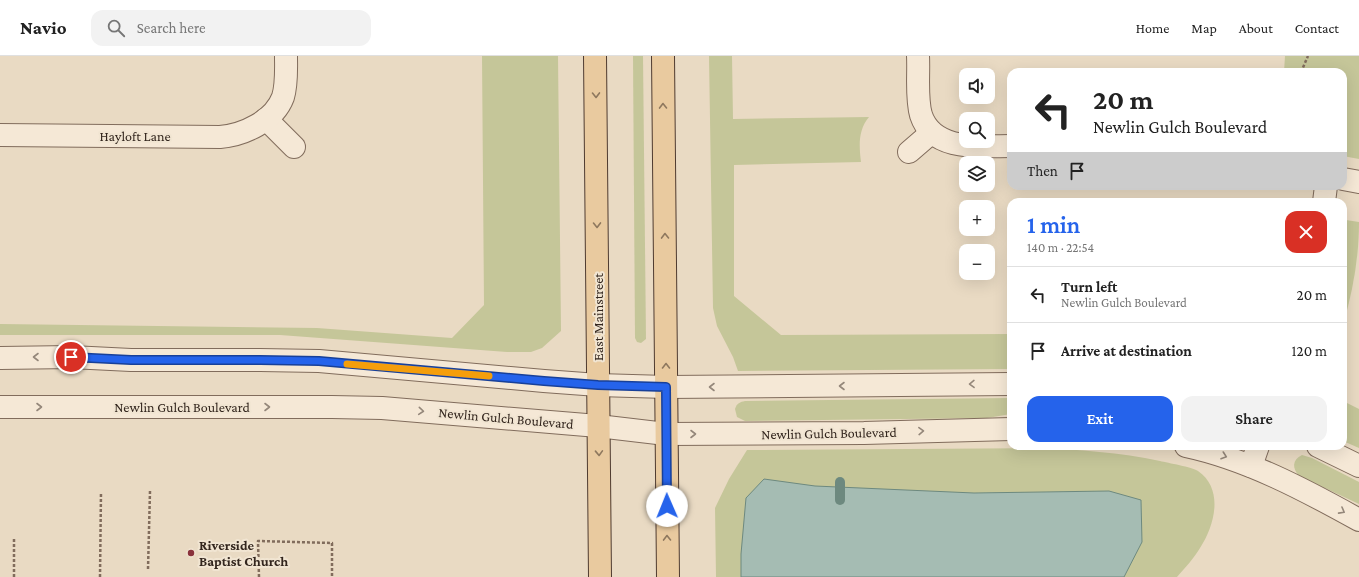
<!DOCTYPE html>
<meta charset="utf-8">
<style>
body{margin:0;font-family:"Crimson Pro",serif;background:#f2f2f2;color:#222;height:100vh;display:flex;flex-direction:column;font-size:15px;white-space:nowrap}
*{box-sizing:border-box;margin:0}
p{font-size:13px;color:#767676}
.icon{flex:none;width:22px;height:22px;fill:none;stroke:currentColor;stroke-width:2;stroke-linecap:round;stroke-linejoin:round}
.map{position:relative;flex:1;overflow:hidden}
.details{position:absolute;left:1007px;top:142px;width:340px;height:252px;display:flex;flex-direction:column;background:#fff;border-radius:12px;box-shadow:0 4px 16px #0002}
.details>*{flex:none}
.top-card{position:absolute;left:1007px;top:12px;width:340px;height:122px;border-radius:12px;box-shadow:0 4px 16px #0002;background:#fff;color:#222;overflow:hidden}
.fabs{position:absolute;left:959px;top:12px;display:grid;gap:8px}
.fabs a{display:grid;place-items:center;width:36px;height:36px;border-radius:8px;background:#fff;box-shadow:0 4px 16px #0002;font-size:20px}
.pin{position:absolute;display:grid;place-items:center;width:34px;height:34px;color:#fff;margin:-17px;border:2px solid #fff;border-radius:50%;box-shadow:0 1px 4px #0007}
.me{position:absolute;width:44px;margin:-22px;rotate:359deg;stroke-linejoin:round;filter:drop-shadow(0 0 3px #0008)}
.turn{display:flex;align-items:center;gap:14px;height:84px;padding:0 20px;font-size:18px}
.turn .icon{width:52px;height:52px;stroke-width:2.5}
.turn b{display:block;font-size:28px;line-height:34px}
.then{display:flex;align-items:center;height:38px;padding:0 20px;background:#0003;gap:8px;font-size:15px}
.round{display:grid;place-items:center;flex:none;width:42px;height:42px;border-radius:12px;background:#f2f2f2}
.overview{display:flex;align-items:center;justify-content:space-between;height:68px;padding:0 20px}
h1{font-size:24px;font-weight:600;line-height:30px;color:#2563eb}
.primary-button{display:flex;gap:8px;margin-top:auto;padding:8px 20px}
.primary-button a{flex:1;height:46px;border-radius:12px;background:#2563eb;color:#fff;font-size:16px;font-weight:600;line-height:46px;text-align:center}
.primary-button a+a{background:#f2f2f2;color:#222}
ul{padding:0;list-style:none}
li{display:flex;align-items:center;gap:12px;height:56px;padding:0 20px;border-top:1px solid #e0e0e0}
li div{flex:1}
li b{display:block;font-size:15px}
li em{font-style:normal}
header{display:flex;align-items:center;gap:24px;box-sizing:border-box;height:56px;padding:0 20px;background:#fff;border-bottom:1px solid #e0e0e0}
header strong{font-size:19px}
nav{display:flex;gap:22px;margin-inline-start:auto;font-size:14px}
.search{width:280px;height:36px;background:#f2f2f2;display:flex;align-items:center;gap:10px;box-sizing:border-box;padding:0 14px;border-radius:12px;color:#767676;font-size:15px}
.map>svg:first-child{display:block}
.green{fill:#c5c699}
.water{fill:#a5bcb3;stroke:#6d897f}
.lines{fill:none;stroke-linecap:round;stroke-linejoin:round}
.stream{stroke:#6d897f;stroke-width:10}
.minor-casing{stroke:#816c5c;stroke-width:24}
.major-casing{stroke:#4f3b30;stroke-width:24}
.path{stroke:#816c5c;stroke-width:2.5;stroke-dasharray:3 2;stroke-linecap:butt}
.minor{stroke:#f5e8d6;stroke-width:22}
.major{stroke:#e9ca9f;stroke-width:22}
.oneway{stroke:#8e785e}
.oneway2{stroke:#94877a}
.route-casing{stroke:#184099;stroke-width:10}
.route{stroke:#2563eb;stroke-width:7}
.slow{stroke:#f59e0b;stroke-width:7}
.poi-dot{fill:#8a323c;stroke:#f1e5d2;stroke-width:1.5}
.labels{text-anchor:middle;stroke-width:4;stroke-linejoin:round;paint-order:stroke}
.street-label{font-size:14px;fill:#33261e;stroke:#f1e5d2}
.poi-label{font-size:14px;font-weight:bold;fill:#33261e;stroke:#f1e5d2;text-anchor:start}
</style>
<header>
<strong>Navio</strong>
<div class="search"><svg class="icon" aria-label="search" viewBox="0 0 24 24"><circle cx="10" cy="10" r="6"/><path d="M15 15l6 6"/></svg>Search here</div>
<nav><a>Home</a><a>Map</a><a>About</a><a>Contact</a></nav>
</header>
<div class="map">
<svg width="1359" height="521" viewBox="0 0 1359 521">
<rect width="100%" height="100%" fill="#e9dac3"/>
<g class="green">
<path d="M482,0H558L561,275L542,292L531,296H507L280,279H0V268L317,272L452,282L484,249Z"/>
<path d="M633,0H643L646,283L641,287L637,286L635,282Z"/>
<path d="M709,0H732L733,63L869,61C858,74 859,90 861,106L734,109V240L781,279L1011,278V313L738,315L733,301L717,270L713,252Z"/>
<path d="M1285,0H1359V103L1343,100V16H1284Z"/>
<path d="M1346,164L1359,166C1359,201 1353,235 1343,269V174Z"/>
<path d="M1011,342V358L987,362L745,365L737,361L735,353C737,347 740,346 745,345Z"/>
<path d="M1343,345L1359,353V392L1343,385Z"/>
<path d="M1038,392C1079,394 1120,396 1160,405C1168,407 1192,411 1198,415C1224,433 1215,469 1200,492C1194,502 1185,512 1177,521H716L715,452L729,423L747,394Z"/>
<path d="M1302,399L1312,402L1359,426V448L1299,420C1292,412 1292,404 1302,399Z"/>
</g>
<path class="water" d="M764,423L815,430L974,437L1109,435L1141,444L1142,486L1124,521H741V498L746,442Z"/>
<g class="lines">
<path class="stream" d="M840,426V444"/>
<g class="minor-casing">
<g id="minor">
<path d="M918,0C919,18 916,42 921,59C933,96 981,90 1011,90"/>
<path d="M266,63L294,91"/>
<path d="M0,79L220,81C244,79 274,65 283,41C287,28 286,13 286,0"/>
<path d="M909,96L931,77"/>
<path d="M1343,123L1359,126"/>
<path d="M1324,146L1326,130"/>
<path d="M0,302L71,301L131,304H260L319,305L544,325L598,329L666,331L1011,328"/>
<path d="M0,351H332L382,352L598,370L666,378L864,377L1011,373"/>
<path d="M1186,390C1247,403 1305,434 1359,464"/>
<path d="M1318,390L1359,410"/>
<path d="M1251,410L1258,390"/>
</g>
</g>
<g class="major-casing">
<g id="major">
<path d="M595,0L600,521"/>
<path d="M663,0L668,521"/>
</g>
</g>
<g class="path">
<path d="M1301,16L1308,0"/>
<path d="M14,483V521"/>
<path d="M148,513L150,435"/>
<path d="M100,521L101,436"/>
<path d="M259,521L258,485L332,487V521"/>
</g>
<use href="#minor" class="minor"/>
<use href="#major" class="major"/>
</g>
<defs><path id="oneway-chevron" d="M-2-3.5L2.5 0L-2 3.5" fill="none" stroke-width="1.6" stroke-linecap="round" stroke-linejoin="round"/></defs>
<g class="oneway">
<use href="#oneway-chevron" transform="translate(596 39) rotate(89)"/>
<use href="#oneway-chevron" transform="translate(663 50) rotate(-91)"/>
<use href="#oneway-chevron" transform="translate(597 169) rotate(89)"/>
<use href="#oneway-chevron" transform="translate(665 180) rotate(-91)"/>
<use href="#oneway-chevron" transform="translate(666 310) rotate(-90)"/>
<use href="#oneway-chevron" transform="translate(599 397) rotate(88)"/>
<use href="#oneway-chevron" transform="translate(667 482) rotate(-91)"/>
</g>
<g class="oneway2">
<use href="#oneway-chevron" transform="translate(36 301) rotate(180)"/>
<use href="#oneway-chevron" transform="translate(972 328) rotate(179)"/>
<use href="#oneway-chevron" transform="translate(842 330) rotate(180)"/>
<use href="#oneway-chevron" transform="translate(712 331) rotate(180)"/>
<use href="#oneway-chevron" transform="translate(39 351)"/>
<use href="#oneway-chevron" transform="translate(267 351)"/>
<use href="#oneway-chevron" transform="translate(421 355) rotate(5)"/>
<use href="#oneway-chevron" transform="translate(921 375) rotate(-2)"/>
<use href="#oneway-chevron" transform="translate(693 378)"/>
<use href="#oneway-chevron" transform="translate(1224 400) rotate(19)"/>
<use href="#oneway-chevron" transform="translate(1342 455) rotate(29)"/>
</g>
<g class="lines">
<g class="route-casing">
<path id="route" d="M71,301L131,304H260L319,305L544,325L598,329L666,331L667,450"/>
</g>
<use href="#route" class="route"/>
<path class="slow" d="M347,308L489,320"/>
</g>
<circle class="poi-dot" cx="191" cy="497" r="4"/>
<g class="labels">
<g class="street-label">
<text x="135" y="85">Hayloft Lane</text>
<text transform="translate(598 261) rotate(-90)" y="5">East Mainstreet</text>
<text x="182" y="356">Newlin Gulch Boulevard</text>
<text transform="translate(506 362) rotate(5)" y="5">Newlin Gulch Boulevard</text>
<text transform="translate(829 377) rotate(-1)" y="5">Newlin Gulch Boulevard</text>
</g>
<g class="poi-label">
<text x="199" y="494">Riverside<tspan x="199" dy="16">Baptist Church</tspan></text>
</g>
</g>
</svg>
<div class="fabs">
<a><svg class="icon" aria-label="sound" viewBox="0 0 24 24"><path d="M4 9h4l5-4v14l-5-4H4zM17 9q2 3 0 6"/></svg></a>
<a><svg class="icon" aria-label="search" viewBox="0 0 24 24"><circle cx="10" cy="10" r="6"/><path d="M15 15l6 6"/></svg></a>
<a><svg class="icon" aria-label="layers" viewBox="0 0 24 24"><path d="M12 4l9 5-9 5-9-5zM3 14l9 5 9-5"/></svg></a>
<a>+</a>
<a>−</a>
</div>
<div class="pin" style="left:71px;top:301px;background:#d93025"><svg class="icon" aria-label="arrive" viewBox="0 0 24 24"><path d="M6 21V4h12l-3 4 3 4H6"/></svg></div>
<svg class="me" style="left:667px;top:450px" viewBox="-20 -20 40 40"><circle r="19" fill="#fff"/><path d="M0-13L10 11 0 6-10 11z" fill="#2563eb"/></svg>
<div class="top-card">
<div class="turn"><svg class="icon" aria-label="left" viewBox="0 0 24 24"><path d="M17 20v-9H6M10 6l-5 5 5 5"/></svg><div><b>20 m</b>Newlin Gulch Boulevard</div></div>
<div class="then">Then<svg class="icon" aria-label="arrive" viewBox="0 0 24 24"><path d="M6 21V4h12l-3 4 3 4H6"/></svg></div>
</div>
<section class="details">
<div class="overview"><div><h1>1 min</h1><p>140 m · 22:54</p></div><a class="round" style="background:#d93025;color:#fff"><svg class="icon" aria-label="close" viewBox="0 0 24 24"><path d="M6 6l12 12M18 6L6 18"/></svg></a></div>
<ul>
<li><svg class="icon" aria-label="left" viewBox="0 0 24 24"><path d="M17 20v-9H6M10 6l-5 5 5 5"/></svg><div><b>Turn left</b><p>Newlin Gulch Boulevard</p></div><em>20 m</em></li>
<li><svg class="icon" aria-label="arrive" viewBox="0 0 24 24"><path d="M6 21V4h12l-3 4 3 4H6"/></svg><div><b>Arrive at destination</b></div><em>120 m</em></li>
</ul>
<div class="primary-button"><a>Exit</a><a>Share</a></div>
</section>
</div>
